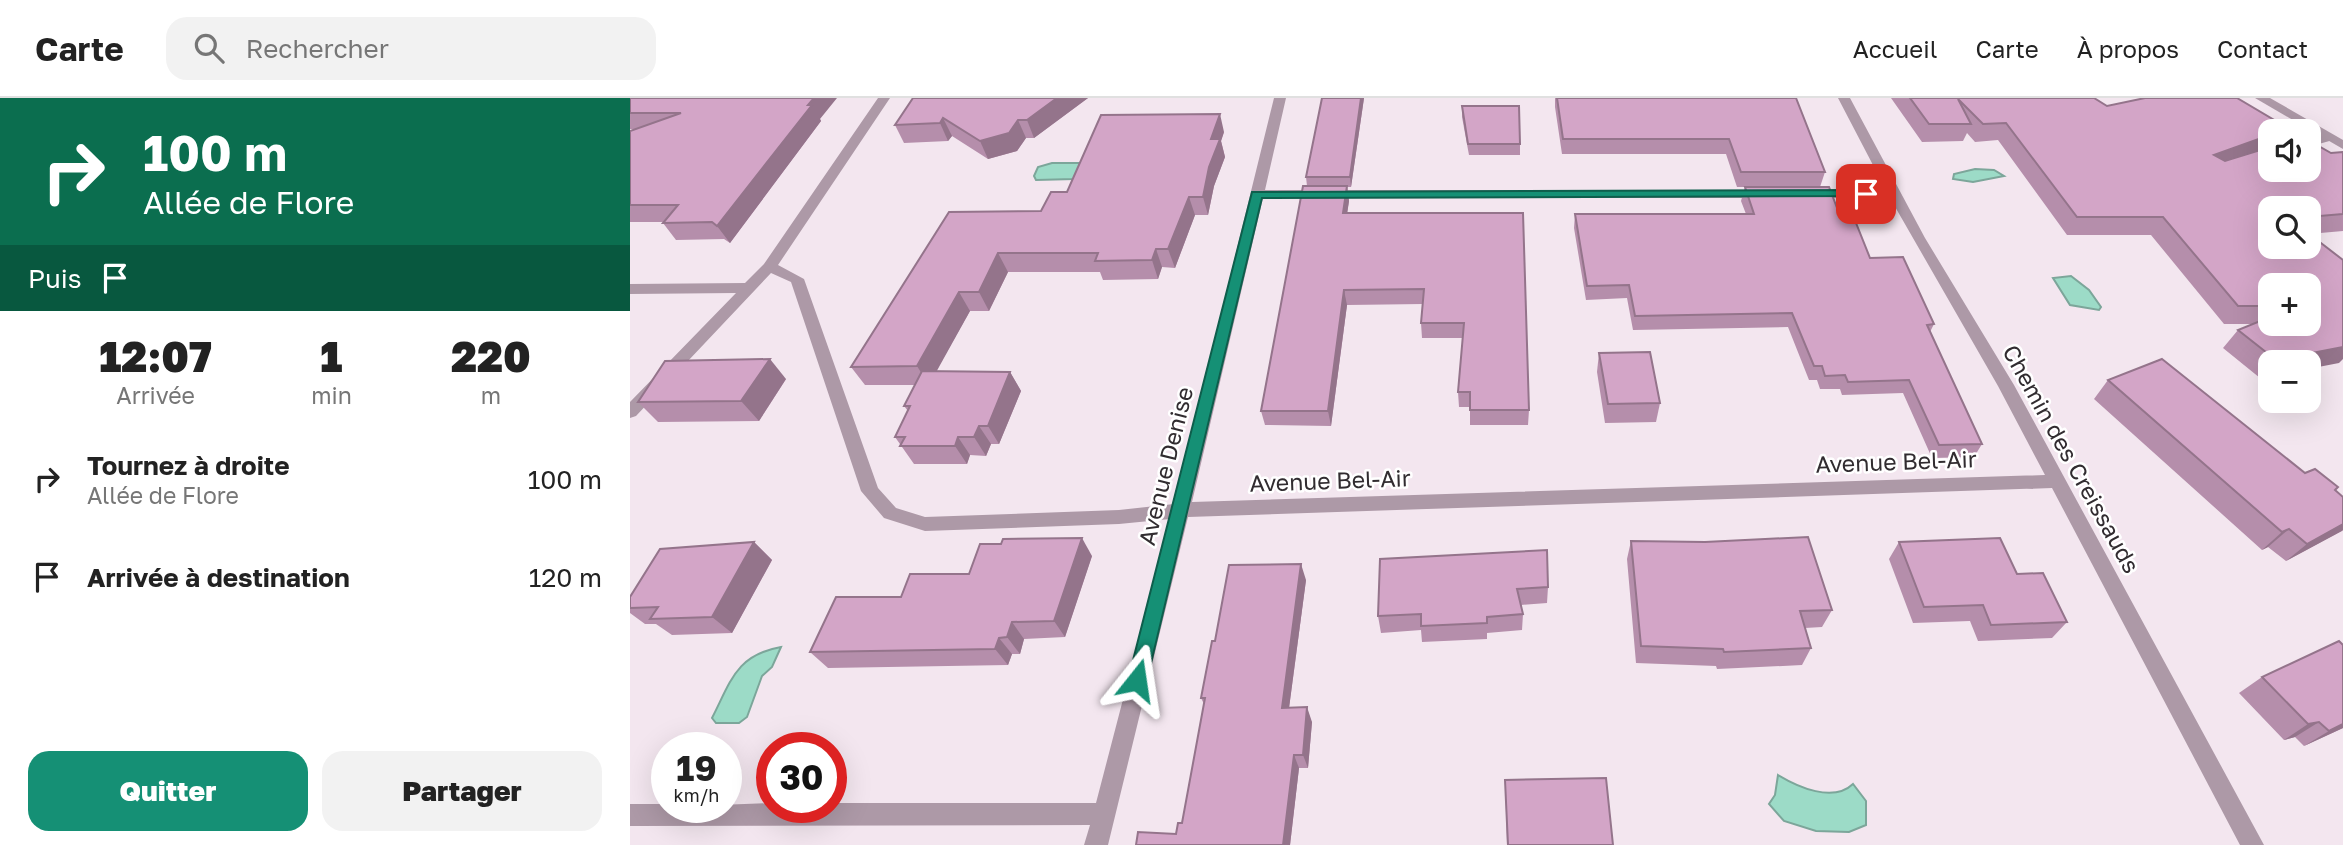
<!DOCTYPE html>
<html lang="fr">
<meta charset="utf-8">
<style>
body{margin:0;font-family:"Golos Text",sans-serif;background:#f2f2f2;color:#222;height:100vh;display:flex;flex-direction:column;font-size:26px;white-space:nowrap}
*{box-sizing:border-box;margin:0}
p{font-size:23px;color:#767676}
.icon{flex:none;width:38px;height:38px;fill:none;stroke:currentColor;stroke-width:2;stroke-linecap:round;stroke-linejoin:round}
.map{position:relative;flex:1;overflow:hidden}
.panel{display:flex;flex-direction:column;background:#fff;width:630px}
.panel>*{flex:none}
.top-card{background:#0b6e4f;color:#fff;overflow:hidden}
.tools{position:absolute;left:1628px;top:21px;display:grid;gap:14px}
.tools a{display:grid;place-items:center;width:63px;height:63px;border-radius:14px;background:#fff;box-shadow:0 7px 28px #0002;font-size:35px}
.speed{position:absolute;left:21px;top:634px;display:flex;gap:14px;font-size:35px;font-weight:700;text-align:center}
.speed>*{display:grid;place-content:center;width:91px;height:91px;border-radius:50%;background:#fff;box-shadow:0 7px 28px #0002;line-height:1}
.speed small{font-size:18px;font-weight:400}
.speed .limit{border:10px solid #d22;background:#fff;color:#111}
.pin{position:absolute;display:grid;place-items:center;width:60px;height:60px;color:#fff;margin:-30px;border-radius:14px;box-shadow:0 4px 10px #0006}
.me{position:absolute;width:77px;margin:-38px;rotate:15deg;stroke-linejoin:round;filter:drop-shadow(0 0 5px #0008)}
.turn{display:flex;align-items:center;gap:24px;height:147px;padding:0 28px;font-size:32px}
.turn .icon{width:91px;height:91px;stroke-width:2.5}
.turn b{display:block;font-size:49px;line-height:60px}
.then{display:flex;align-items:center;height:66px;padding:0 28px;background:#0003;gap:14px;font-size:26px}
.eta{display:flex;justify-content:space-evenly;align-items:center;height:119px;text-align:center}
.eta b{font-size:42px;font-weight:800;line-height:49px}
.primary-button{display:flex;gap:14px;margin-top:auto;padding:14px 28px}
.primary-button a{flex:1;height:80px;border-radius:21px;background:#159075;color:#fff;font-size:28px;font-weight:800;line-height:80px;text-align:center}
.primary-button a+a{background:#f2f2f2;color:#222}
ul{padding:0;list-style:none}
li{display:flex;align-items:center;gap:21px;height:98px;padding:0 28px}
li div{flex:1}
li b{display:block;font-size:26px}
li em{font-style:normal}
header{display:flex;align-items:center;gap:42px;box-sizing:border-box;height:98px;padding:0 35px;background:#fff;border-bottom:2px solid #e0e0e0}
header strong{font-size:33px}
nav{display:flex;gap:38px;margin-inline-start:auto;font-size:24px}
.search{width:490px;height:63px;background:#f2f2f2;display:flex;align-items:center;gap:18px;box-sizing:border-box;padding:0 24px;border-radius:21px;color:#767676;font-size:26px}
main{display:flex;flex:1;min-height:0}
.map>svg:first-child{display:block}
.water{fill:#9cdbc7;stroke:#7ca69a;stroke-width:2}
.lines{fill:none;stroke-linecap:round;stroke-linejoin:round}
.lane{fill:#ad99a7;fill-rule:evenodd}
.street{fill:#ad99a7;fill-rule:evenodd}
.wall{fill:#b58eab;fill-rule:evenodd}
.shaded-wall{fill:#94748b}
.building{fill:#d3a5c7;stroke:#94748b;stroke-width:2}
.route{fill:#159075;stroke:#0e5e4c;stroke-width:2}
.labels{text-anchor:middle;stroke-width:5;stroke-linejoin:round;paint-order:stroke}
.street-label{font-size:23px;fill:#312c30;stroke:#fff}
</style>
<header>
<strong>Carte</strong>
<div class="search"><svg class="icon" aria-label="search" viewBox="0 0 24 24"><circle cx="10" cy="10" r="6"/><path d="M15 15l6 6"/></svg>Rechercher</div>
<nav><a>Accueil</a><a>Carte</a><a>À propos</a><a>Contact</a></nav>
</header>
<main>
<section class="panel">
<div class="top-card">
<div class="turn"><svg class="icon" aria-label="right" viewBox="0 0 24 24"><path d="M7 20v-9h11M14 6l5 5-5 5"/></svg><div><b>100 m</b>Allée de Flore</div></div>
<div class="then">Puis<svg class="icon" aria-label="arrive" viewBox="0 0 24 24"><path d="M6 21V4h12l-3 4 3 4H6"/></svg></div>
</div>
<div class="eta">
<div><b>12:07</b><p>Arrivée</p></div>
<div><b>1</b><p>min</p></div>
<div><b>220</b><p>m</p></div>
</div>
<ul>
<li><svg class="icon" aria-label="right" viewBox="0 0 24 24"><path d="M7 20v-9h11M14 6l5 5-5 5"/></svg><div><b>Tournez à droite</b><p>Allée de Flore</p></div><em>100 m</em></li>
<li><svg class="icon" aria-label="arrive" viewBox="0 0 24 24"><path d="M6 21V4h12l-3 4 3 4H6"/></svg><div><b>Arrivée à destination</b></div><em>120 m</em></li>
</ul>
<div class="primary-button"><a>Quitter</a><a>Partager</a></div>
</section>
<div class="map">
<svg width="1713" height="747" viewBox="0 0 1713 747">
<rect width="100%" height="100%" fill="#f3e6ef"/>
<g class="water">
<path d="M422,65H451L444,81L406,82L404,78L408,69Z"/>
<path d="M1345,71L1364,72L1374,78L1343,84L1323,81L1324,76Z"/>
<path d="M1441,178L1459,192L1471,209L1469,212L1440,207L1423,180Z"/>
<path d="M151,549L142,569L132,578L117,619L109,625H86L82,620C101,583 106,557 151,549Z"/>
<path d="M1148,677C1168,689 1203,705 1223,686L1236,703V727L1219,734L1186,733L1154,723L1139,706L1145,697Z"/>
</g>
<g class="lines">
<path class="lane" d="M1699,35L1705,39L1703,42L1678,49V41Z"/>
<g class="street">
<path d="M248,0H260L148,167L174,181L248,390L266,410L295,419L489,412L544,406L644,0H656L635,92H1134L1141,96L1134,100H633L562,404L1415,377L1368,288L1260,100H1180L1173,96L1180,92H1256L1208,0H1220L1295,140L1384,287L1634,747H1610L1422,390L558,419L478,747H454L460,727L0,728V706H37V709L142,705V709H201V705H466L540,421L489,426L295,433L254,420L231,393L161,184L141,175L6,318L0,320V304L106,195L0,196V186L115,185L134,166Z"/>
<path d="M1625,0H1640L1713,42V51Z"/>
</g>
</g>
<g class="wall">
<path d="M0,0L190,21L191,23L100,145L94,141L46,142L33,125L34,124H0V33L6,31H0Z"/>
<path d="M283,0H458L404,40H396L387,53L358,61L322,38L318,43L274,45L265,27Z"/>
<path d="M692,0H734L721,89H717L719,103L717,115H893L899,312L898,327H840V309H829L828,294L833,240H792L791,225L793,206L717,207L701,328L635,327L631,313L677,88L676,79Z"/>
<path d="M925,0H1166L1195,74L1190,89L1240,160L1304,226L1300,234L1352,346L1344,359L1302,360L1273,295L1212,297L1210,291H1190L1187,282H1179L1158,229L1003,232L997,200L956,202L944,130L945,116H1116L1111,103L1115,89H1107L1096,56H932L925,9Z"/>
<path d="M1261,0H1464L1477,8L1640,33V72L1701,55L1713,54V133L1679,136L1709,265L1640,264V278L1630,280L1593,250L1608,232L1623,226H1594L1521,137H1437L1368,42L1345,44L1337,35L1333,43L1292,44ZM1640,110H1678V149ZM1640,187H1678V226H1640Z"/>
<path d="M832,8L890,46V57H839L832,19Z"/>
<path d="M594,34L591,43L595,59L584,88L578,117H565L545,170L532,169L528,181L473,182L470,174H378L359,213H340L306,273L380,274L391,293L369,346H361L356,358L340,357L337,366H284L265,339L278,313L274,308L285,287H235L221,269L411,113L437,94Z"/>
<path d="M969,255L1030,305L1026,324L975,325L967,274Z"/>
<path d="M156,281L129,323L28,324L8,304Z"/>
<path d="M1478,282L1675,375L1705,392L1713,432L1656,463L1638,449L1632,452L1464,301Z"/>
<path d="M1001,443L1202,512L1192,529L1175,530L1181,550L1172,567L1087,571L1086,568L1006,565L997,461Z"/>
<path d="M124,444L142,462L102,535L42,537L26,526H15L0,515V499Z"/>
<path d="M1269,444L1387,476L1437,524L1422,540L1348,543L1340,523L1283,525L1259,461Z"/>
<path d="M462,458L435,539L394,541L390,556H382L378,567L198,570L180,554L271,499L339,476Z"/>
<path d="M750,461L918,489L917,505L891,507L893,516L892,532L857,535V541L792,544L791,532L751,535L748,518Z"/>
<path d="M676,482L659,610L682,624L678,670H669L660,747H506L546,736L552,725L574,606L571,600L585,543Z"/>
<path d="M1713,547V630L1674,648L1665,639L1654,642L1609,595L1632,579Z"/>
<path d="M875,682L983,747H877Z"/>
</g>
<g class="shaded-wall">
<path d="M184,0H207L190,21L191,23L100,145L87,128Z"/>
<path d="M427,0H458L404,40L397,22Z"/>
<path d="M731,0H734L721,89L720,79Z"/>
<path d="M590,16L594,34L591,43L595,59L584,88L578,117L573,99L579,69L581,41Z"/>
<path d="M313,20L322,38L318,43L310,25Z"/>
<path d="M388,22L396,40L387,53L358,61L350,43Z"/>
<path d="M1640,37V50L1572,75L1584,57Z"/>
<path d="M717,88L719,103L715,130L713,115Z"/>
<path d="M559,99L565,117L545,170L538,151Z"/>
<path d="M526,151L532,169L528,181L522,162Z"/>
<path d="M368,155L378,174L359,213L349,194Z"/>
<path d="M714,192L717,207L701,328L698,313Z"/>
<path d="M329,194L340,213L299,287L287,268Z"/>
<path d="M1713,242V261L1709,265L1678,271V264H1644L1646,262Z"/>
<path d="M140,261L156,281L129,323L111,303Z"/>
<path d="M1640,269V278L1630,280Z"/>
<path d="M380,274L391,293L369,346L358,328Z"/>
<path d="M349,328L361,346L356,358L344,339Z"/>
<path d="M328,339L340,357L337,366L325,348Z"/>
<path d="M1713,426V432L1712,433L1656,463L1677,446Z"/>
<path d="M1659,431L1638,449L1632,452L1652,434Z"/>
<path d="M452,440L462,458L435,539L424,523Z"/>
<path d="M124,444L142,462L102,535L82,519Z"/>
<path d="M671,466L676,482L657,625L652,610Z"/>
<path d="M382,524L394,541L390,556L377,539Z"/>
<path d="M369,540L382,556L378,567L365,551Z"/>
<path d="M677,609L682,624L678,670L673,657Z"/>
<path d="M1689,624L1665,639L1654,642L1678,626Z"/>
<path d="M1713,626V630L1674,648L1699,633Z"/>
<path d="M664,657L669,670L660,747H653Z"/>
</g>
<g class="building">
<path d="M0,0H184L178,7H182L87,128L82,124L33,125L48,107H0V33L51,15H0Z"/>
<path d="M283,0H427L397,22H388L379,35L350,43L313,20L310,25L265,27Z"/>
<path d="M692,0H731L720,79H676Z"/>
<path d="M927,0H1166L1195,74H1111L1099,41H933Z"/>
<path d="M1280,0H1464L1477,8L1515,0H1607L1663,33H1640V37L1584,57L1595,63L1640,49V72H1678V42L1701,55L1713,54V116L1678,119V110H1640V149H1678V135L1713,162V249L1646,262L1608,232L1640,219V226H1678V187H1640V208H1608L1533,119H1447L1376,25L1353,26L1328,1L1341,26H1299Z"/>
<path d="M832,8H889L890,46H838Z"/>
<path d="M590,16L581,41H590L579,69L573,99H559L538,151H526L522,162L465,163L468,155H368L349,194H329L287,268L221,269L319,114L411,113L421,94H437L471,17Z"/>
<path d="M673,88H717L713,115H893L899,312H840V294H828L834,225H791L794,191L714,192L698,313H631Z"/>
<path d="M1115,89H1199L1209,115H1222L1240,160L1273,159L1304,226L1297,227L1352,346L1309,347L1279,282L1218,284L1215,277L1195,278L1192,268H1184L1162,215L1005,218L999,187L957,188L945,116H1124Z"/>
<path d="M1020,254L1030,305L978,306L969,255Z"/>
<path d="M140,261L111,303L8,304L35,263Z"/>
<path d="M1532,261L1675,375L1685,371L1708,389L1705,392L1713,399V426L1677,446L1659,431L1652,434L1478,282Z"/>
<path d="M292,273L380,274L358,328H349L344,339H328L325,348H270L275,339H265L280,308H274Z"/>
<path d="M1178,439L1202,512L1170,513L1181,550L1094,554L1093,551L1011,548L1001,443L1075,444Z"/>
<path d="M452,440L424,523L382,524L377,539L369,540L365,551L180,554L206,499H271L280,476H339L350,446H371L373,441Z"/>
<path d="M1370,440L1387,476L1413,475L1437,524L1361,527L1353,507L1294,509L1269,444Z"/>
<path d="M124,444L82,519L20,521L28,509L0,510V499L30,451Z"/>
<path d="M917,452L918,489L887,491L893,516L857,519V525L791,528V516L748,518L750,461Z"/>
<path d="M671,466L652,610L677,609L673,657H664L653,747H506L508,734L546,736L548,725H552L575,600H571L582,543H585L599,467Z"/>
<path d="M1709,543L1713,547V626L1699,633L1689,624L1678,626L1632,579Z"/>
<path d="M976,680L983,747H878L875,682Z"/>
</g>
<path class="route" d="M1236,92L1240,93V98L632,100L517,582L514,588L507,591L501,588L498,582L622,94Z"/>
<g class="labels">
<g class="street-label">
<text transform="translate(1441 361) rotate(61)" y="8">Chemin des Creissauds</text>
<text transform="translate(1266 364) rotate(-2)" y="8">Avenue Bel-Air</text>
<text transform="translate(536 368) rotate(-76)" y="8">Avenue Denise</text>
<text transform="translate(700 383) rotate(-2)" y="8">Avenue Bel-Air</text>
</g>
</g>
</svg>
<div class="tools">
<a><svg class="icon" aria-label="sound" viewBox="0 0 24 24"><path d="M4 9h4l5-4v14l-5-4H4zM17 9q2 3 0 6"/></svg></a>
<a><svg class="icon" aria-label="search" viewBox="0 0 24 24"><circle cx="10" cy="10" r="6"/><path d="M15 15l6 6"/></svg></a>
<a>+</a>
<a>−</a>
</div>
<div class="speed"><div>19<small>km/h</small></div><div class="limit">30</div></div>
<div class="pin" style="left:1236px;top:96px;background:#d93025"><svg class="icon" aria-label="arrive" viewBox="0 0 24 24"><path d="M6 21V4h12l-3 4 3 4H6"/></svg></div>
<svg class="me" style="left:507px;top:582px" viewBox="-20 -20 40 40"><path d="M0-17L14 15 0 8-14 15z" fill="#159075" stroke="#fff" stroke-width="4"/></svg>
</div>
</main>
